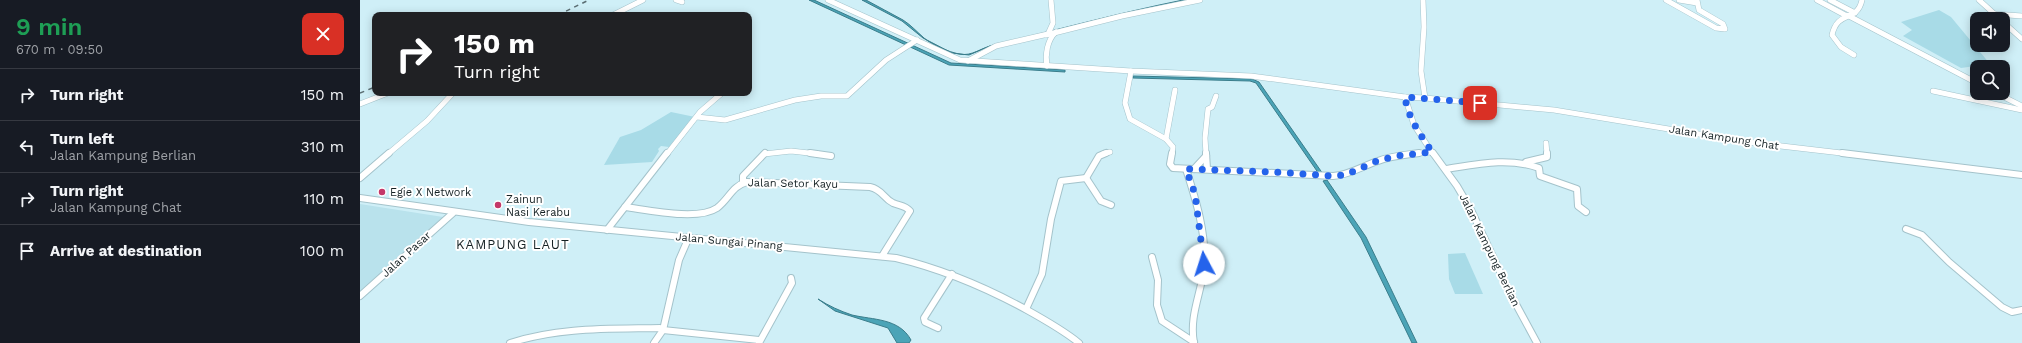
<!DOCTYPE html>
<meta charset="utf-8">
<style>
body{margin:0;font-family:"Work Sans",sans-serif;background:#242831;color:#f1f3f6;height:100vh;display:flex;flex-direction:column;font-size:15px;white-space:nowrap}
*{box-sizing:border-box;margin:0}
p{font-size:13px;color:#9ea1a6}
.icon{flex:none;width:22px;height:22px;fill:none;stroke:currentColor;stroke-width:2;stroke-linecap:round;stroke-linejoin:round}
.map{position:relative;flex:1;overflow:hidden}
.drawer{display:flex;flex-direction:column;background:#171b24;width:360px}
.drawer>*{flex:none}
.hud{position:absolute;left:12px;top:12px;width:380px;height:84px;border-radius:8px;box-shadow:0 2px 10px #0003;background:#202124;color:#fff;overflow:hidden}
.buttons{position:absolute;left:1610px;top:12px;display:grid;gap:8px}
.buttons a{display:grid;place-items:center;width:40px;height:40px;border-radius:8px;background:#171b24;box-shadow:0 2px 10px #0003;font-size:20px}
.pin{position:absolute;display:grid;place-items:center;width:34px;height:34px;color:#fff;margin:-17px;border-radius:8px;box-shadow:0 2px 6px #0006}
.me{position:absolute;width:44px;margin:-22px;rotate:355deg;stroke-linejoin:round;filter:drop-shadow(0 0 3px #0008)}
.turn{display:flex;align-items:center;gap:14px;height:84px;padding:0 16px;font-size:18px}
.turn .icon{width:52px;height:52px;stroke-width:2.5}
.turn b{display:block;font-size:28px;line-height:34px}
.round{display:grid;place-items:center;flex:none;width:42px;height:42px;border-radius:8px;background:#242831}
.overview{display:flex;align-items:center;justify-content:space-between;height:68px;padding:0 16px}
h1{font-size:24px;font-weight:600;line-height:30px;color:#1e9e55}
ul{padding:0;list-style:none}
li{display:flex;align-items:center;gap:12px;height:52px;padding:0 16px;border-top:1px solid #363941}
li div{flex:1}
li b{display:block;font-size:15px}
li em{font-style:normal}
main{display:flex;flex:1;min-height:0}
.map>svg:first-child{display:block}
.built{fill:#b9e2ec}
.green{fill:#a8dbe7}
.water{fill:#4ba4b7;stroke:#3b7d8b}
.lines{fill:none;stroke-linecap:round;stroke-linejoin:round}
.minor-far1-casing{stroke:#a4c3cb;stroke-width:6}
.minor-casing{stroke:#a4c3cb;stroke-width:8}
.minor-far1{stroke:#fff;stroke-width:5}
.minor{stroke:#fff;stroke-width:6}
.rail{stroke:#5a6d72;stroke-width:1.5;stroke-dasharray:4.5 4.5;stroke-linecap:butt}
.route{stroke:#2563eb;stroke-width:7;stroke-dasharray:0 12.6}
.poi-dot{fill:#c43768;stroke:#fff;stroke-width:1.5}
.labels{text-anchor:middle;stroke-width:4;stroke-linejoin:round;paint-order:stroke}
.street-label{font-size:11px;fill:#152124;stroke:#fff}
.poi-label{font-size:11px;fill:#152124;stroke:#fff;text-anchor:start}
.quarter-label{font-size:13px;letter-spacing:1px;fill:#152124;stroke:#fff}
</style>
<main>
<section class="drawer">
<div class="overview"><div><h1>9 min</h1><p>670 m · 09:50</p></div><a class="round" style="background:#d93025;color:#fff"><svg class="icon" aria-label="close" viewBox="0 0 24 24"><path d="M6 6l12 12M18 6L6 18"/></svg></a></div>
<ul>
<li><svg class="icon" aria-label="right" viewBox="0 0 24 24"><path d="M7 20v-9h11M14 6l5 5-5 5"/></svg><div><b>Turn right</b></div><em>150 m</em></li>
<li><svg class="icon" aria-label="left" viewBox="0 0 24 24"><path d="M17 20v-9H6M10 6l-5 5 5 5"/></svg><div><b>Turn left</b><p>Jalan Kampung Berlian</p></div><em>310 m</em></li>
<li><svg class="icon" aria-label="right" viewBox="0 0 24 24"><path d="M7 20v-9h11M14 6l5 5-5 5"/></svg><div><b>Turn right</b><p>Jalan Kampung Chat</p></div><em>110 m</em></li>
<li><svg class="icon" aria-label="arrive" viewBox="0 0 24 24"><path d="M6 21V4h12l-3 4 3 4H6"/></svg><div><b>Arrive at destination</b></div><em>100 m</em></li>
</ul>
</section>
<div class="map">
<svg width="1662" height="343" viewBox="0 0 1662 343">
<rect width="100%" height="100%" fill="#cfeff7"/>
<path class="built" d="M0,204L83,217L0,292Z"/>
<g class="green">
<path d="M1579,10L1591,17L1630,64L1601,68L1543,36L1552,30L1541,22Z"/>
<path d="M311,112L335,117L309,147L301,146L298,149L299,151L292,162L244,165L260,137L281,130Z"/>
<path d="M1105,253L1123,294H1095L1089,279L1088,254Z"/>
</g>
<g class="water">
<path d="M449,0H454L591,63L705,70V72L589,65Z"/>
<path d="M502,0H506C518,7 531,13 543,20C551,25 557,32 564,38C572,45 589,52 599,54C612,57 622,47 634,45C697,30 759,13 823,0H833L630,46L609,55L592,53L563,38L542,21Z"/>
<path d="M773,76L892,79L899,82L963,174H959L896,83L890,81L773,78Z"/>
<path d="M967,180L1006,237L1057,343H1052L1001,238L963,181Z"/>
<path d="M458,299C469,306 480,311 492,315C513,320 539,318 551,340L549,343H537L528,328L475,311Z"/>
</g>
<g class="lines">
<g class="minor-far1-casing">
<g id="minor-far1">
<path d="M316,0L322,2"/>
<path d="M468,0L600,60L771,71L891,76L1045,97"/>
<path d="M1063,0L1064,27L1061,71L1065,98L1045,97L1054,125L1073,154"/>
<path d="M1306,0L1356,28L1365,29L1363,24L1339,10L1337,0"/>
<path d="M1319,0L1337,3"/>
<path d="M1457,0L1485,15L1491,16"/>
<path d="M1470,0L1495,13"/>
<path d="M1619,0L1640,19"/>
<path d="M1634,14L1662,16"/>
<path d="M253,15L283,0"/>
<path d="M1489,16L1617,83"/>
<path d="M1643,22L1662,39"/>
<path d="M686,35L762,16L840,0"/>
<path d="M1494,55L1481,47L1472,35C1478,9 1497,23 1502,0"/>
<path d="M608,61L636,46L688,34L693,23L691,0"/>
<path d="M687,66C685,55 687,40 696,32"/>
<path d="M771,71L765,103L770,119L806,139"/>
<path d="M1573,91L1662,110"/>
<path d="M1636,93L1662,106"/>
<path d="M1065,98L1194,110L1387,142L1490,154"/>
<path d="M0,104L28,93"/>
<path d="M337,117L365,120L435,100L461,96H487L526,60L557,40"/>
<path d="M1186,143L1187,154"/>
<path d="M28,154L67,121L93,93"/>
<path d="M307,154L340,112L362,93"/>
<path d="M404,154L431,151L458,154"/>
<path d="M743,154L750,152"/>
<path d="M812,154L813,147L806,139L815,90"/>
<path d="M846,154L845,138L848,109L852,107L856,96"/>
<path d="M1050,154L1071,152"/>
</g>
</g>
<g class="minor-casing">
<g id="minor">
<path d="M450,153L471,156"/>
<path d="M812,153L810,164L813,168L973,176C990,175 1002,166 1018,161C1031,156 1045,155 1059,153"/>
<path d="M846,153L847,169"/>
<path d="M1073,153L1097,186L1111,210L1151,295L1177,343"/>
<path d="M1482,153L1662,175"/>
<path d="M1166,162L1187,157V153"/>
<path d="M826,169C836,200 847,235 844,268C841,294 829,316 834,343"/>
<path d="M834,169L846,156"/>
<path d="M1086,169C1118,164 1148,157 1179,168L1180,176L1217,189L1218,206L1226,212"/>
<path d="M0,178L29,153"/>
<path d="M726,178L739,156L746,153"/>
<path d="M726,178L741,201L751,205"/>
<path d="M383,182V176L405,153"/>
<path d="M0,198L169,222L536,258C582,269 625,287 667,310C685,320 703,330 719,343"/>
<path d="M265,207C288,210 338,221 357,208C369,199 372,186 387,182L510,187C523,190 523,198 533,203C540,206 545,205 550,211L522,256"/>
<path d="M1546,229L1562,235L1589,262L1642,307L1652,312L1662,310"/>
<path d="M247,230L307,153"/>
<path d="M792,257L798,280L797,305L802,321L834,342"/>
<path d="M0,296L93,213"/>
<path d="M666,309L682,274L691,219L701,181L726,178"/>
<path d="M578,328L565,322L564,318L592,274"/>
<path d="M150,343C199,327 249,329 300,328L303,330L399,340"/>
<path d="M294,343L303,330L319,260L329,237"/>
<path d="M399,343L432,283L431,278"/>
</g>
</g>
<use href="#minor-far1" class="minor-far1"/>
<use href="#minor" class="minor"/>
<g class="rail">
<path d="M198,15L229,0"/>
<path d="M0,93L15,87"/>
</g>
</g>
<g class="lines">
<path class="route" d="M844,264L835,194L826,169L915,172L973,176L985,175L1017,161L1036,156L1072,152C1060,134 1048,118 1045,97L1120,103"/>
</g>
<g class="poi-dot">
<circle cx="22" cy="192" r="4"/>
<circle cx="138" cy="205" r="4"/>
</g>
<g class="labels">
<g class="street-label">
<text transform="translate(1364 137) rotate(9)" y="4">Jalan Kampung Chat</text>
<text transform="translate(433 183) rotate(1)" y="4">Jalan Setor Kayu</text>
<text transform="translate(369 241) rotate(5)" y="4">Jalan Sungai Pinang</text>
<text transform="translate(1130 250) rotate(64)" y="4">Jalan Kampung Berlian</text>
<text transform="translate(46 254) rotate(-42)" y="4">Jalan Pasar</text>
</g>
<g class="poi-label">
<text x="30" y="196">Egie X Network</text>
<text x="146" y="203">Zainun<tspan x="146" dy="13">Nasi Kerabu</tspan></text>
</g>
<g class="quarter-label">
<text x="153" y="249">KAMPUNG LAUT</text>
</g>
</g>
</svg>
<div class="buttons">
<a><svg class="icon" aria-label="sound" viewBox="0 0 24 24"><path d="M4 9h4l5-4v14l-5-4H4zM17 9q2 3 0 6"/></svg></a>
<a><svg class="icon" aria-label="search" viewBox="0 0 24 24"><circle cx="10" cy="10" r="6"/><path d="M15 15l6 6"/></svg></a>
</div>
<div class="pin" style="left:1120px;top:103px;background:#d93025"><svg class="icon" aria-label="arrive" viewBox="0 0 24 24"><path d="M6 21V4h12l-3 4 3 4H6"/></svg></div>
<svg class="me" style="left:844px;top:264px" viewBox="-20 -20 40 40"><circle r="19" fill="#fff"/><path d="M0-13L10 11 0 6-10 11z" fill="#2563eb"/></svg>
<div class="hud">
<div class="turn"><svg class="icon" aria-label="right" viewBox="0 0 24 24"><path d="M7 20v-9h11M14 6l5 5-5 5"/></svg><div><b>150 m</b>Turn right</div></div>
</div>
</div>
</main>
